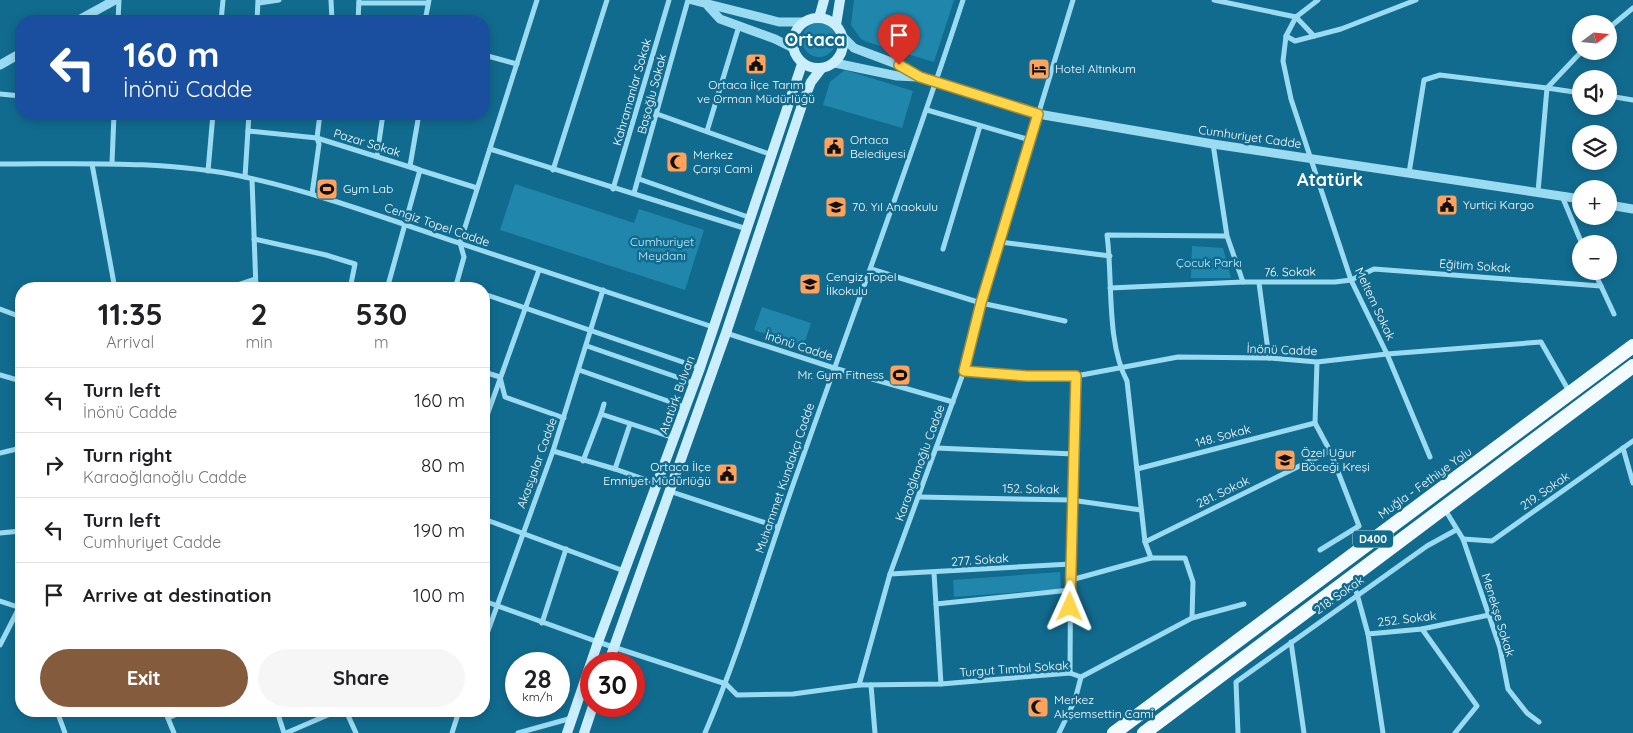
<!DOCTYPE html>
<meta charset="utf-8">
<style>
body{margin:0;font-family:Quicksand,sans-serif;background:#f6f6f6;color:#202124;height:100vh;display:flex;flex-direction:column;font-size:19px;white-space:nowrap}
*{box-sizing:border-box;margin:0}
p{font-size:16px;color:#757577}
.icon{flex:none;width:28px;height:28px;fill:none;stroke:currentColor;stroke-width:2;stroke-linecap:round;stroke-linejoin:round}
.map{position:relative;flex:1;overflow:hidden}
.sheet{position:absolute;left:15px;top:282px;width:475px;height:435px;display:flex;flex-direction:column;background:#fff;border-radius:20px;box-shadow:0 2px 8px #0003}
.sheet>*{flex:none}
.guide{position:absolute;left:15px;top:15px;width:475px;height:105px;border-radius:20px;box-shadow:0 2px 8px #0003;background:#1a4fa0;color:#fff;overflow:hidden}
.needle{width:32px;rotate:74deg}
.controls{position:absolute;left:1572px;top:15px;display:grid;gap:10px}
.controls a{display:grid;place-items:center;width:45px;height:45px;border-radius:50%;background:#fff;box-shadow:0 2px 8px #0003;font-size:25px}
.speed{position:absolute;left:505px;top:652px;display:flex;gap:10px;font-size:25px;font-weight:700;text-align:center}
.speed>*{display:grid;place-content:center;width:65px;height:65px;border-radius:50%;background:#fff;box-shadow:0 2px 8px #0003;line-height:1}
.speed small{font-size:12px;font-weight:400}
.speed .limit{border:8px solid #d22;background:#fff;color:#111}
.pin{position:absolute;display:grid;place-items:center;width:42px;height:42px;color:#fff;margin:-51px -21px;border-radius:50% 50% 50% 0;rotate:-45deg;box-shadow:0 0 5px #0007}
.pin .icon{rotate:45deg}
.me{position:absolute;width:55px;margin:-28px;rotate:1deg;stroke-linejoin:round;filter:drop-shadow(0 0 4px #0008)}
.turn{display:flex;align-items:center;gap:18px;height:105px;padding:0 25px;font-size:22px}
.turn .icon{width:65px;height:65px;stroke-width:2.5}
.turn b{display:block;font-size:35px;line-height:42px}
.eta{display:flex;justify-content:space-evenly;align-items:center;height:85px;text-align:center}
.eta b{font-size:30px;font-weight:800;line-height:35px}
.primary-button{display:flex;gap:10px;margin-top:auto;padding:10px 25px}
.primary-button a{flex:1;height:58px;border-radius:30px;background:#845b3d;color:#fff;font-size:20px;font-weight:800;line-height:58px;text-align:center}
.primary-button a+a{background:#f6f6f6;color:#202124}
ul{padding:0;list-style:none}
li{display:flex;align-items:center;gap:15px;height:65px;padding:0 25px;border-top:1px solid #e0e0e0}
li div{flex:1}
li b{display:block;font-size:19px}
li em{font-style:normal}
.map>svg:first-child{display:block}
.green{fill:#2086ac}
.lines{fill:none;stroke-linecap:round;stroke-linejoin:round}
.minor{stroke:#9bdbf2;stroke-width:5}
.tertiary{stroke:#9bdbf2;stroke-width:9}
.secondary{stroke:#caeefc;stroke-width:10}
.trunk{stroke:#f2fbff;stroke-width:14}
.route-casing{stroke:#a68a30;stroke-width:12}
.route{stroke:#ffd54a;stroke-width:9}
.labels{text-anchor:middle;stroke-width:5;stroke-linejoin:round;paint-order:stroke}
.shield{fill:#116b8f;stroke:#b8d3dd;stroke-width:1}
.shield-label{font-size:11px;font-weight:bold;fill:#fff}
.poi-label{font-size:12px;fill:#fff;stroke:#116b8f;text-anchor:start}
.street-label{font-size:12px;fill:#fff;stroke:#116b8f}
.park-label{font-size:12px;fill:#c2edfd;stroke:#116b8f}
.district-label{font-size:18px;font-weight:bold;fill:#fff;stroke:#116b8f}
</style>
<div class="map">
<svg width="1633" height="733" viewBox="0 0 1633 733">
<rect width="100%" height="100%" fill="#116b8f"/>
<g class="green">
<path d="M854,0H954L934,62L867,42L861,39L851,25Z"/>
<circle cx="819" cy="40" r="17"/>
<path d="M845,70L913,91L902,128L823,105L830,82Z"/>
<path d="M515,184L634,223L639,209L704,230L685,290L500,230Z"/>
<path d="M1192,246L1223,248L1231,278H1191Z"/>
<path d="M762,307L811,323L803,347L754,330Z"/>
<path d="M1060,572L1061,589L954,597L953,580Z"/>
</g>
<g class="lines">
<g class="minor">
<path d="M331,0L332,21"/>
<path d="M1214,0L1296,17L1318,0"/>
<path d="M259,3L279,0"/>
<path d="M359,3H428"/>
<path d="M118,21L119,0"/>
<path d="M221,21L223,0"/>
<path d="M257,21L258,0"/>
<path d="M358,21L359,0"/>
<path d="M425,21L429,0"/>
<path d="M1609,28L1633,8"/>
<path d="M1286,36L1295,41L1341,29L1416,0"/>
<path d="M1314,36L1296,17L1286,36L1283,61L1291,99L1351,280L1387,354L1430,457"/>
<path d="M484,55L517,64"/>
<path d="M0,94L21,96"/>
<path d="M1609,96L1633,100"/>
<path d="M927,110L1030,140"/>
<path d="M401,114L419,117"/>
<path d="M657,114L772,155"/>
<path d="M248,131L317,138L477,188"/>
<path d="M707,131L739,26"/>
<path d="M1213,144L1227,236L1243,282"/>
<path d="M490,149L747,229"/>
<path d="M377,156L383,114"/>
<path d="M112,163L114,114"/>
<path d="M0,164C81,164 165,160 245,177C319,193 390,220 462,244C545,272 629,299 713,327"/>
<path d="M92,164L115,289"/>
<path d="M553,170L607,0"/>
<path d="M208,171L213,114"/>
<path d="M1409,173L1424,80L1440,75L1547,88L1582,51"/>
<path d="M245,177L249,114"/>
<path d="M252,179L256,289"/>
<path d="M639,179L751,218"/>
<path d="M613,189L669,0"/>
<path d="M1538,192L1547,88L1581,93"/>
<path d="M634,193L688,0"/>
<path d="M312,194L319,144L317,138L320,114"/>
<path d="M1562,196L1582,244"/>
<path d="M254,239L326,255L355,264L350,289"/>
<path d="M1000,242L1110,256"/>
<path d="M943,249L980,126"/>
<path d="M871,269L981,303L1065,321"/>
<path d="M1594,271L1614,314"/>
<path d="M1259,283L1269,358"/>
<path d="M456,285L469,289"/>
<path d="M1110,288L1243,282H1335L1351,280L1374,269L1601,286"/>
<path d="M225,289L255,279"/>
<path d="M387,289L420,170L410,166L419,114"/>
<path d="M455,289L464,257L460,243L537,0"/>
<path d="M484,294L700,368"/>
<path d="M0,309L21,317"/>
<path d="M726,333L834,368L953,402"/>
<path d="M587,346L694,383"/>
<path d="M579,370L685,407"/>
<path d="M964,371L1027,376H1076L1178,357L1269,358L1317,362L1387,354L1541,342L1570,393"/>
<path d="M484,372L500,377L505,397L564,418"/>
<path d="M0,375L21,381"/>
<path d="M601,414L604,404"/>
<path d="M1315,423L1330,451"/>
<path d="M484,424L539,270"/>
<path d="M936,448L1074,454"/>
<path d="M1623,448L1633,483"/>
<path d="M553,451L615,469L658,484"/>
<path d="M0,453L21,448"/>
<path d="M583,461L601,414L674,438"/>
<path d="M615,469L630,424"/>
<path d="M1137,469L1315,423L1317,362"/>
<path d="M669,491L778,527"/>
<path d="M919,497L1071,500L1141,510"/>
<path d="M1444,508L1463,539L1500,648L1508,689L1527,713L1539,722"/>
<path d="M484,519L624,571"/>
<path d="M0,533L21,531"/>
<path d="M1463,539L1492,541L1633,441"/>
<path d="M1145,542L1127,381C1106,342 1113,279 1107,235L1227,236"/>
<path d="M1151,558H1185L1193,582L1192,618"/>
<path d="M934,573L941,684"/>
<path d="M890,574L1071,564"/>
<path d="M1351,579L1357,594L1368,634"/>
<path d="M1071,580L1151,558L1145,542L1330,451L1359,526L1320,550"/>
<path d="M0,601L21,608"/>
<path d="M484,601L598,642L726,684L737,695L793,694L859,685L941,684L1070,673L1081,677L1192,618L1244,604"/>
<path d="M936,604L1070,590"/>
<path d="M542,623L566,549"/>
<path d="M1422,629L1477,706L1455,733"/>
<path d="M484,642L553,451L603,290"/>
<path d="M1291,642L1304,733"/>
<path d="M0,645L19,608"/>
<path d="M1070,673L1071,500L1076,376"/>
<path d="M859,685L890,574L964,371L981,303L1073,0"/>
<path d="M871,685L875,733"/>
<path d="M57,711L65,733"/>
<path d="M165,711L174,733"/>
<path d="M277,711L284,733"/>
<path d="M346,711L356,733"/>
<path d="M168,718L184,711"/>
<path d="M286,733L337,711"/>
<path d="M452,733L459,711"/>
<path d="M518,733L572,718"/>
<path d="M705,733C742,647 767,556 799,468C854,312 912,157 963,0"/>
<path d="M1059,733L1075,700L1081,677"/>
<path d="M1238,733L1236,682L1427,546L1456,530"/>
<path d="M1383,733L1368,634L1422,629L1489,615"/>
</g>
<g class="tertiary">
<path d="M692,0L779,22H804"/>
<path d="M708,6L720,19L775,39L793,48"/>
<path d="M77,21L115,0"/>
<path d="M843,37L854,48L899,65L920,77L1038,114L1213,144L1581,199"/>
<path d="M835,63L897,76L917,77"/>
<path d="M0,65L21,53"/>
<path d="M1609,205L1633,209"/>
</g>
<g class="secondary">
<circle cx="818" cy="43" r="25"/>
<path d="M819,18L824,0"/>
<path d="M836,25L840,0"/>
<path d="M608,664L726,333L803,102L811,82L821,69"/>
<path d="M567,733L598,642L700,368L802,64"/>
<path d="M584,733L593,706"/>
</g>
<g class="trunk">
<path d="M1114,733L1633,346"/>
<path d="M1144,733L1633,366"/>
</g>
</g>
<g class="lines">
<g class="route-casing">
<path id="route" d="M899,65L920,77L1038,114L981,303L964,371L1027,376H1076L1070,607"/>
</g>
<use href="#route" class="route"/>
</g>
<defs>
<g id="civic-square" transform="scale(1.125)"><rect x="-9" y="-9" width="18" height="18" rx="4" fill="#ffa25c" stroke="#116b8f"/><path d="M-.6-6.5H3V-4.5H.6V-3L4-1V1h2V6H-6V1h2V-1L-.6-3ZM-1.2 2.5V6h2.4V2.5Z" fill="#111"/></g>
<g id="hotel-square" transform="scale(1.125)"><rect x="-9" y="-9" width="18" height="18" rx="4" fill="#ffa25c" stroke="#116b8f"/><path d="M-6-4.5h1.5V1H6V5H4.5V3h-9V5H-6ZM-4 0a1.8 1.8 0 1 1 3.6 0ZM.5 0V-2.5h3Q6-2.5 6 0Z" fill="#111"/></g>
<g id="mosque-square" transform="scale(1.125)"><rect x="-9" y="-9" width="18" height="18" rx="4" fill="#ffa25c" stroke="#116b8f"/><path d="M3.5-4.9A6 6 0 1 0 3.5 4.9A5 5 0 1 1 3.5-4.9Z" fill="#111"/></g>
<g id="stadium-square" transform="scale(1.125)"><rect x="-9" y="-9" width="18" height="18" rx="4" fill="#ffa25c" stroke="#116b8f"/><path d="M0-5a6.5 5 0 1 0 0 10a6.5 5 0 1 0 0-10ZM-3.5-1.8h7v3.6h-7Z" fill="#111"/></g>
<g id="school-square" transform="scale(1.125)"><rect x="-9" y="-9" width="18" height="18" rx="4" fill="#ffa25c" stroke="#116b8f"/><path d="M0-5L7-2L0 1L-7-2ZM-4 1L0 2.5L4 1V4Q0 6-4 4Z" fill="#111"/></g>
</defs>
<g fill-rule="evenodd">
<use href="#civic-square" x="756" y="64"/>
<use href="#hotel-square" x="1039" y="69"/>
<use href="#civic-square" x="834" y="147"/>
<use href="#mosque-square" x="677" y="162"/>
<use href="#stadium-square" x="327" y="189"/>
<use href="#civic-square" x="1447" y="205"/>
<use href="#school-square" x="836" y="207"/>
<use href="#school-square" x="810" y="284"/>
<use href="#stadium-square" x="900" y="375"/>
<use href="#school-square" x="1285" y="460"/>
<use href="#civic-square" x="727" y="474"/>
<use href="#mosque-square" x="1038" y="707"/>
</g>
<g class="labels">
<rect class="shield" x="1353" y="530.5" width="40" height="17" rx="4"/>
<g class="shield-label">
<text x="1373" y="543">D400</text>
</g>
<g class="poi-label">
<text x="1055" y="73">Hotel Altınkum</text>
<text x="756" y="89" text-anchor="middle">Ortaca İlçe Tarım<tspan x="756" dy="14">ve Orman Müdürlüğü</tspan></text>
<text x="850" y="144">Ortaca<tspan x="850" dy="14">Belediyesi</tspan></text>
<text x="693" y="159">Merkez<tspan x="693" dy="14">Çarşı Cami</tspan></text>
<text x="343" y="193">Gym Lab</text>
<text x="1463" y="209">Yurtiçi Kargo</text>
<text x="852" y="211">70. Yıl Anaokulu</text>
<text x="826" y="281">Cengiz Topel<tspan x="826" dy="14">İlkokulu</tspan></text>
<text x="884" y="379" text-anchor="end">Mr. Gym Fitness</text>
<text x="1301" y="457">Özel Uğur<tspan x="1301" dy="14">Böceği Kreşi</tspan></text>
<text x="711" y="471" text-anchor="end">Ortaca İlçe<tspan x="711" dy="14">Emniyet Müdürlüğü</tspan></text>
<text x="1054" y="704">Merkez<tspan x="1054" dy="14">Akşemsettin Cami</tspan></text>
</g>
<g class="street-label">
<text transform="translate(632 92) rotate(-74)" y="4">Kahramanlar Sokak</text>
<text transform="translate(652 94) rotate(-75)" y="4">Başoğlu Sokak</text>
<text transform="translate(1250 137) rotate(8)" y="4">Cumhuriyet Cadde</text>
<text transform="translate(367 143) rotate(17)" y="4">Pazar Sokak</text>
<text transform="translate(437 225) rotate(19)" y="4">Cengiz Topel Cadde</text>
<text transform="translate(1475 266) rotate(4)" y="4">Eğitim Sokak</text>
<text transform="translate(1290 272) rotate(-1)" y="4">76. Sokak</text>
<text transform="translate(1375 304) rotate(65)" y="4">Meltem Sokak</text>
<text transform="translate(799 346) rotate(18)" y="4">İnönü Cadde</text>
<text transform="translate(1282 350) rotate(2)" y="4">İnönü Cadde</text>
<text transform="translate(677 395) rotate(-70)" y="4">Atatürk Bulvarı</text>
<text transform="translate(1223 436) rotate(-15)" y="4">148. Sokak</text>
<text transform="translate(537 463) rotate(-70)" y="4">Akasyalar Cadde</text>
<text transform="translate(920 463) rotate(-70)" y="4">Karaoğlanoğlu Cadde</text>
<text transform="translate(785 478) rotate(-71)" y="4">Muhammet Kundakçı Cadde</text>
<text transform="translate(1425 483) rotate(-36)" y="4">Muğla - Fethiye Yolu</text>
<text transform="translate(1031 489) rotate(1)" y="4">152. Sokak</text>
<text transform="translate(1545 491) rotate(-35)" y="4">219. Sokak</text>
<text transform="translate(1223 492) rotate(-26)" y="4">281. Sokak</text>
<text transform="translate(980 560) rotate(-4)" y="4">277. Sokak</text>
<text transform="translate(1339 595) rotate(-35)" y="4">218. Sokak</text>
<text transform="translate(1498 615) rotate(73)" y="4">Menekşe Sokak</text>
<text transform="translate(1407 619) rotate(-7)" y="4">252. Sokak</text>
<text transform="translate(1014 669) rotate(-4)" y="4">Turgut Tımbıl Sokak</text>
</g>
<g class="park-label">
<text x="662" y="246">Cumhuriyet<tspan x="662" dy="14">Meydanı</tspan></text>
<text x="1209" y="267">Çocuk Parkı</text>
</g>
<g class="district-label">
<text x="815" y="46">Ortaca</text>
<text x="1330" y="186">Atatürk</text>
</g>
</g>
</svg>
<div class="controls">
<a><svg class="needle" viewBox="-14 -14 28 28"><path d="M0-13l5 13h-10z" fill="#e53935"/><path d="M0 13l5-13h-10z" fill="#757577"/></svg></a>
<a><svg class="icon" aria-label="sound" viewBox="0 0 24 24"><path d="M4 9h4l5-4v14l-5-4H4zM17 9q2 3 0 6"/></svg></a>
<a><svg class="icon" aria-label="layers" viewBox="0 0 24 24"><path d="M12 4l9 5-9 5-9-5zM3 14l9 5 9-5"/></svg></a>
<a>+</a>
<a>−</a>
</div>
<div class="speed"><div>28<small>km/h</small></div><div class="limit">30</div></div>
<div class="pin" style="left:899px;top:65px;background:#d93025"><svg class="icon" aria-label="arrive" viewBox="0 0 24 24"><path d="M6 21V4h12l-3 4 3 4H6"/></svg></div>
<svg class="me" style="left:1070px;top:607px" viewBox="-20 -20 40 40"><path d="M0-17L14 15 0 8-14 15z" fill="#ffd54a" stroke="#fff" stroke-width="4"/></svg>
<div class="guide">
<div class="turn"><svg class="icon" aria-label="left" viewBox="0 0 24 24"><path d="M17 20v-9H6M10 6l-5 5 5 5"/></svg><div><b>160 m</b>İnönü Cadde</div></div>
</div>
<section class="sheet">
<div class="eta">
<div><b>11:35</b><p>Arrival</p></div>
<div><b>2</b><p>min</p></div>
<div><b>530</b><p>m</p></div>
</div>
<ul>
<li><svg class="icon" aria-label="left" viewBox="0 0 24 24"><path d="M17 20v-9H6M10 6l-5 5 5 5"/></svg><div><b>Turn left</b><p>İnönü Cadde</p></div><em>160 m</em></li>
<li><svg class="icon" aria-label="right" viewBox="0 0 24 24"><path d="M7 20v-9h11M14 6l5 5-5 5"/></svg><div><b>Turn right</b><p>Karaoğlanoğlu Cadde</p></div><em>80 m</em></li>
<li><svg class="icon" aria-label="left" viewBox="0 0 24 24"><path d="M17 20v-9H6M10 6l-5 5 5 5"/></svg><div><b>Turn left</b><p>Cumhuriyet Cadde</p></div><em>190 m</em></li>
<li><svg class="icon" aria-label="arrive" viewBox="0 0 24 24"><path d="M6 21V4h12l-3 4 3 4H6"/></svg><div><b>Arrive at destination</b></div><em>100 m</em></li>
</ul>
<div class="primary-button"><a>Exit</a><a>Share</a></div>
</section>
</div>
